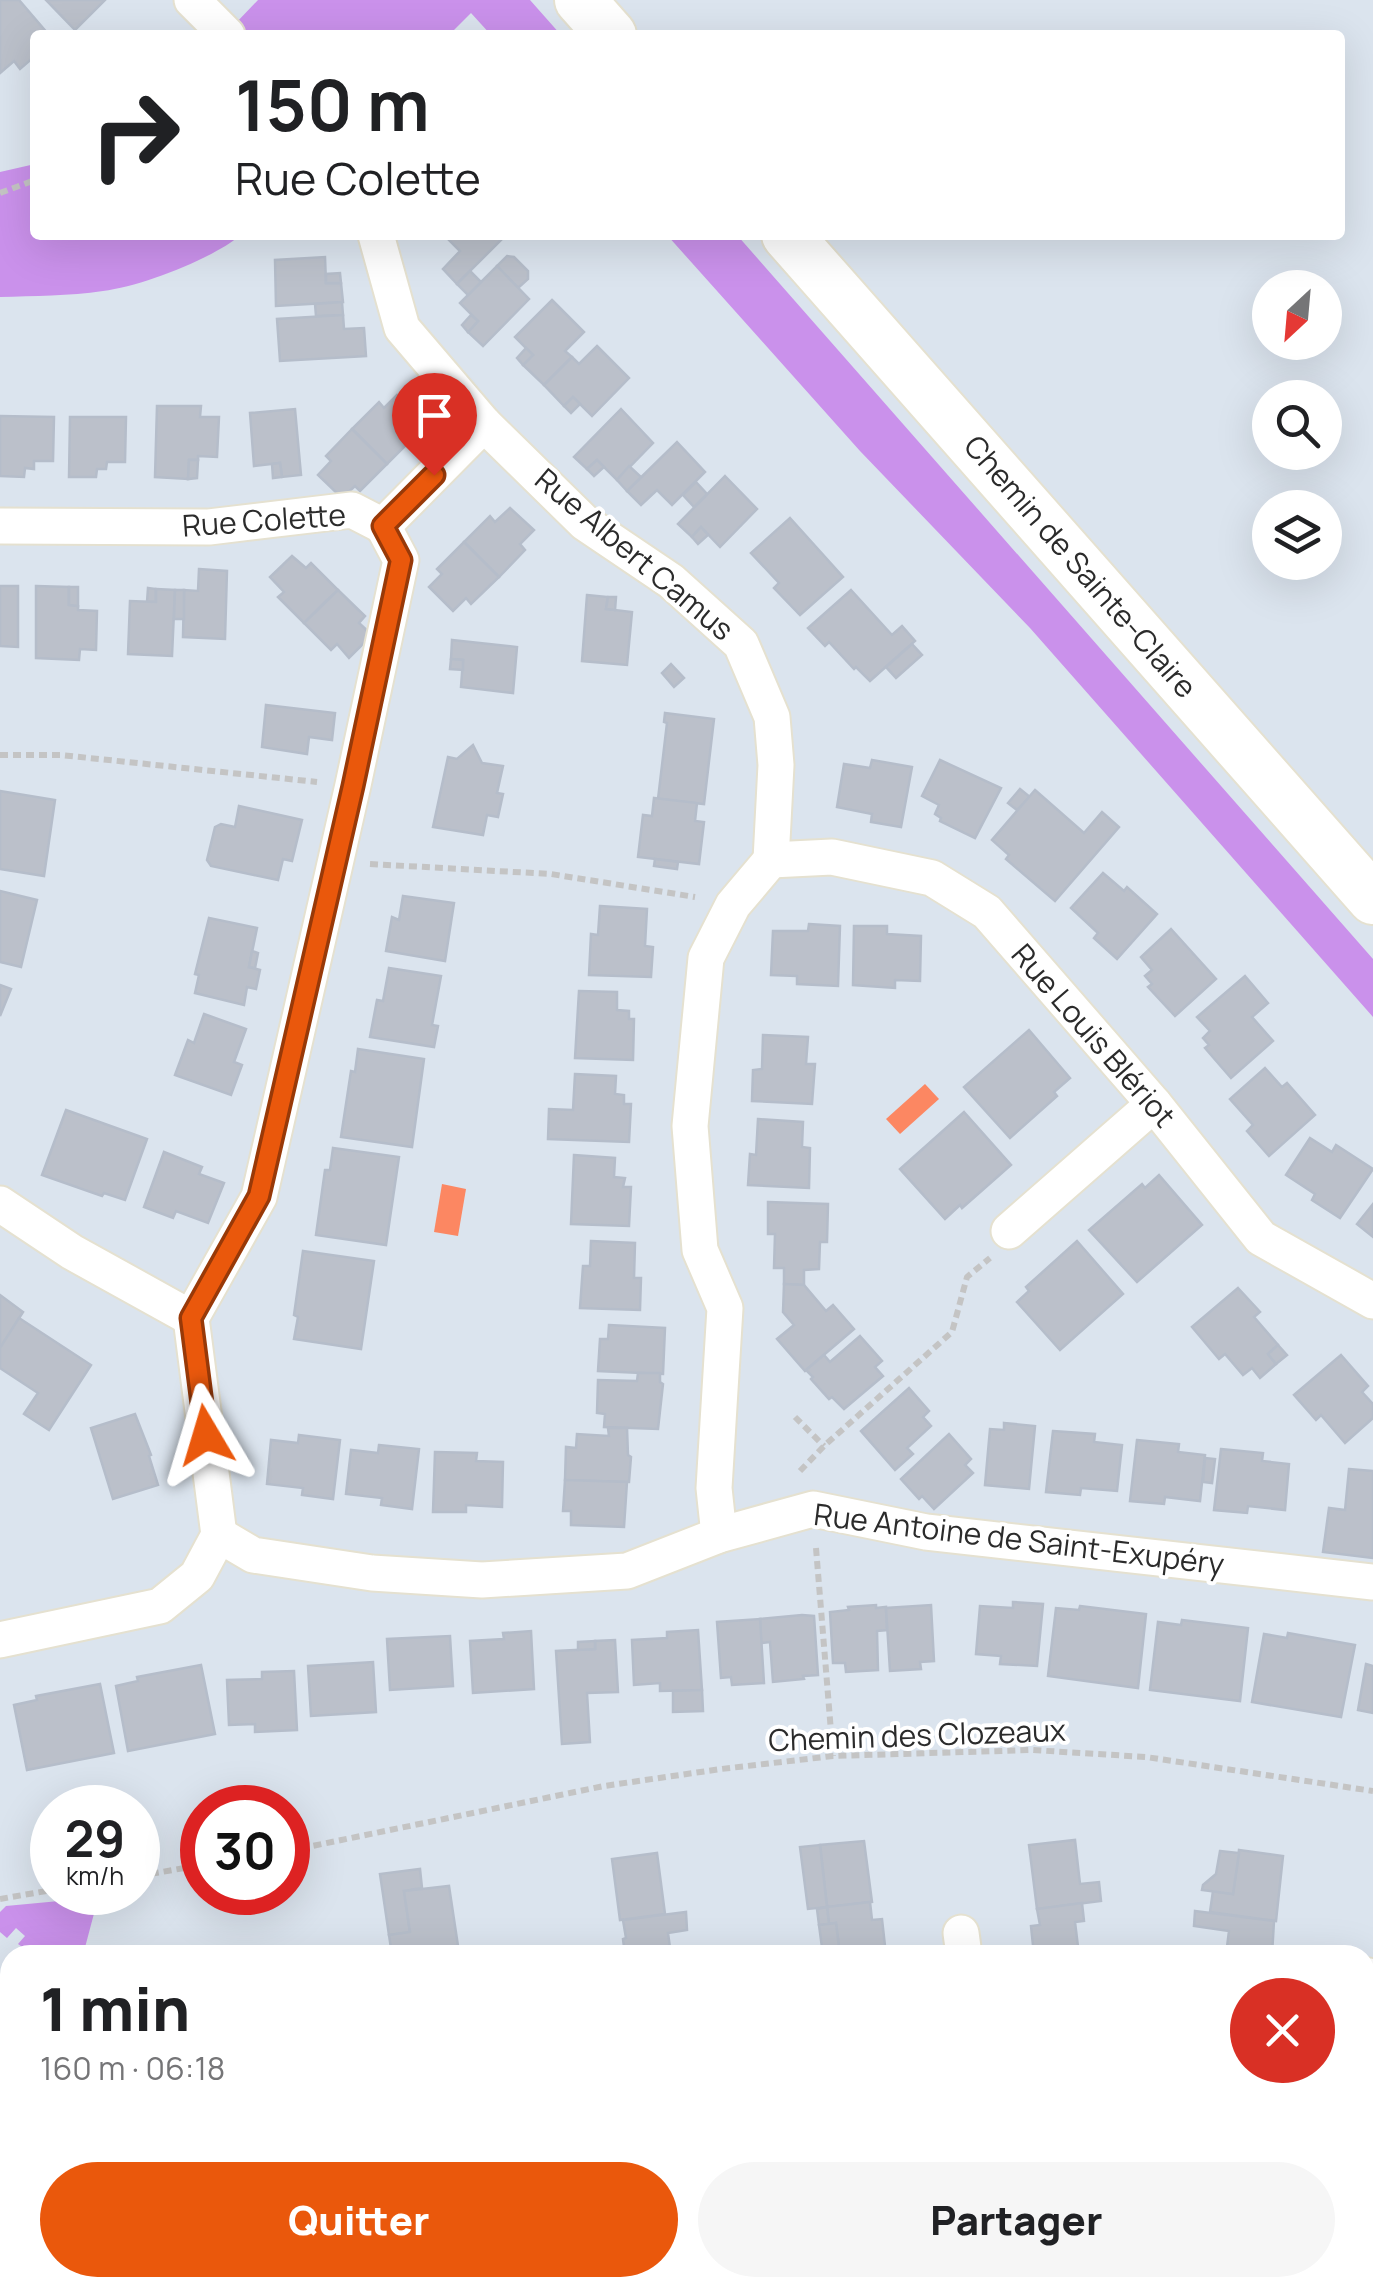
<!DOCTYPE html>
<html lang="fr">
<meta charset="utf-8">
<style>
body{margin:0;font-family:Manrope,sans-serif;background:#f6f6f6;color:#202124;height:100vh;display:flex;flex-direction:column;font-size:38px;white-space:nowrap}
*{box-sizing:border-box;margin:0}
p{font-size:32px;color:#757577}
.icon{flex:none;width:55px;height:55px;fill:none;stroke:currentColor;stroke-width:2;stroke-linecap:round;stroke-linejoin:round}
.map{position:relative;flex:1;overflow:hidden}
.details{position:absolute;left:0px;top:1945px;width:1375px;height:352px;display:flex;flex-direction:column;background:#fff;border-radius:30px 30px 0 0;box-shadow:0 10px 40px #0002}
.details>*{flex:none}
.top-card{position:absolute;left:30px;top:30px;width:1315px;height:210px;border-radius:10px;box-shadow:0 10px 40px #0002;background:#fff;color:#202124;overflow:hidden}
.needle{width:65px;rotate:206deg}
.fabs{position:absolute;left:1252px;top:270px;display:grid;gap:20px}
.fabs a{display:grid;place-items:center;width:90px;height:90px;border-radius:50%;background:#fff;box-shadow:0 10px 40px #0002;font-size:50px}
.speed{position:absolute;left:30px;top:1785px;display:flex;gap:20px;font-size:50px;font-weight:700;text-align:center}
.speed>*{display:grid;place-content:center;width:130px;height:130px;border-radius:50%;background:#fff;box-shadow:0 10px 40px #0002;line-height:1}
.speed small{font-size:25px;font-weight:400}
.speed .limit{border:15px solid #d22;background:#fff;color:#111}
.pin{position:absolute;display:grid;place-items:center;width:85px;height:85px;color:#fff;margin:-102px -42px;border-radius:50% 50% 50% 0;rotate:-45deg;box-shadow:0 0 10px #0007}
.pin .icon{rotate:45deg}
.me{position:absolute;width:110px;margin:-55px;rotate:353deg;stroke-linejoin:round;filter:drop-shadow(0 0 8px #0008)}
.turn{display:flex;align-items:center;gap:35px;height:210px;padding:0 40px;font-size:45px}
.turn .icon{width:130px;height:130px;stroke-width:2.5}
.turn b{display:block;font-size:70px;line-height:85px}
.round{display:grid;place-items:center;flex:none;width:105px;height:105px;border-radius:52px;background:#f6f6f6}
.head{display:flex;align-items:center;justify-content:space-between;height:170px;padding:0 40px}
h1{font-size:60px;font-weight:800;line-height:75px}
.action{display:flex;gap:20px;margin-top:auto;padding:20px 40px}
.action a{flex:1;height:115px;border-radius:60px;background:#ea580c;color:#fff;font-size:40px;font-weight:800;line-height:115px;text-align:center}
.action a+a{background:#f6f6f6;color:#202124}
.map>svg:first-child{display:block}
.education{fill:#c9d7f2}
.green{fill:#ca91eb}
.water{fill:#fc8762}
.building{fill:#bbc0ca;stroke:#b5bdca;stroke-width:2.5}
.lines{fill:none;stroke-linecap:round;stroke-linejoin:round}
.service-casing{stroke:#e5e1d0;stroke-width:21}
.minor-casing{stroke:#e5e1d0;stroke-width:39}
.secondary-casing{stroke:#e5e1d0;stroke-width:54}
.path{stroke:#c4c4c4;stroke-width:6;stroke-dasharray:8 5;stroke-linecap:butt}
.service{stroke:#fff;stroke-width:18}
.minor{stroke:#fff;stroke-width:35}
.secondary{stroke:#fff;stroke-width:50}
.route-casing{stroke:#983908;stroke-width:25}
.route{stroke:#ea580c;stroke-width:18}
.labels{text-anchor:middle;stroke-width:8;stroke-linejoin:round;paint-order:stroke}
.street-label{font-size:30px;fill:#2b2b2b;stroke:#fff}
</style>
<div class="map">
<svg width="1373" height="2296" viewBox="0 0 1373 2296">
<rect width="100%" height="100%" fill="#dbe4ee"/>
<path class="education" d="M0,2048L10,2055V2288H16L11,2296H0Z"/>
<g class="green">
<path d="M258,0H530L561,35H491L471,13L449,35H244L234,25Z"/>
<path d="M35,164V235H241C210,260 142,286 103,291C69,296 34,296 0,297V172Z"/>
<path d="M667,235H737L1373,959V1017L1030,628L860,451Z"/>
<path d="M123,1895L96,1906L83,1955H34L18,1944L25,1936L16,1928L7,1938L0,1932V1912L6,1906Z"/>
</g>
<g class="water">
<path d="M925,1084L939,1099L900,1134L886,1119Z"/>
<path d="M442,1184L466,1189L458,1236L434,1232Z"/>
</g>
<g class="building">
<path d="M0,0H19L49,35H35V56L20,69L14,61L0,73Z"/>
<path d="M46,0H105L75,30Z"/>
<path d="M444,235H506L457,284L443,269L460,251Z"/>
<path d="M507,256L514,257L528,271V279L518,288L497,266Z"/>
<path d="M325,257L326,283H341L343,302L276,306L275,260Z"/>
<path d="M497,266L529,299L483,346L468,332L478,321L460,303Z"/>
<path d="M470,271L481,282L468,295L457,284Z"/>
<path d="M340,273L341,283H326V274Z"/>
<path d="M552,300L584,332L565,351L572,357L544,385L523,365L533,355L515,337Z"/>
<path d="M342,302L343,315L316,316L315,304Z"/>
<path d="M343,315L344,329L364,328L366,356L280,361L277,319Z"/>
<path d="M471,315L478,321L468,332L462,325Z"/>
<path d="M597,346L629,378L592,416L573,397L564,406L544,385L572,357L579,364Z"/>
<path d="M526,348L533,355L523,365L517,358Z"/>
<path d="M397,395L422,419L409,432L414,437L387,464L352,429L379,402L384,408Z"/>
<path d="M573,397L580,404L571,413L564,406Z"/>
<path d="M157,406H201L200,417H219L217,457L198,456V460H189L188,479L155,477Z"/>
<path d="M295,409L301,475L282,477L280,463L254,466L250,413Z"/>
<path d="M621,409L653,443L617,480L597,460L587,469L574,457Z"/>
<path d="M0,416L54,417L53,461H34V469L25,468L24,477L0,476Z"/>
<path d="M70,417H126L125,462H107L106,469H97L96,477H69Z"/>
<path d="M352,429L387,464L360,491L355,486L342,498L318,475L331,461L326,456Z"/>
<path d="M677,442L705,472L672,505L657,490L641,505L627,491Z"/>
<path d="M189,460H198L197,478L188,479Z"/>
<path d="M597,460L604,467L594,476L587,469Z"/>
<path d="M280,463L282,477L273,478L272,464Z"/>
<path d="M629,466L641,477L627,491L617,480Z"/>
<path d="M725,476L757,509L720,547L701,527L692,537L678,524Z"/>
<path d="M696,482L707,494L694,507L683,495Z"/>
<path d="M510,508L534,530L520,544L525,550L499,577L464,542L490,516L495,522Z"/>
<path d="M790,518L843,577L800,615L774,588L779,583L751,553Z"/>
<path d="M701,527L708,535L698,544L692,537Z"/>
<path d="M464,542L499,577L471,604L466,598L453,611L429,587L442,574L437,569Z"/>
<path d="M292,556L306,568L311,563L338,590L304,623L278,597L284,592L270,577Z"/>
<path d="M199,569L227,571L225,639L183,637L184,590L198,591Z"/>
<path d="M0,586H18V647L0,646Z"/>
<path d="M36,586L69,587V605L78,606V610L97,611L96,650L80,649L79,660L36,658Z"/>
<path d="M69,587H78V606L69,605Z"/>
<path d="M148,588L156,589V602H147Z"/>
<path d="M156,589L175,590L172,656L128,654L130,601L156,602Z"/>
<path d="M175,590H184V619H174Z"/>
<path d="M338,590L365,616L359,623L372,635L349,658L337,644L331,650L304,623Z"/>
<path d="M851,590L892,635L902,626L915,641L870,681L856,667L854,669L829,642L825,646L808,628Z"/>
<path d="M587,595L608,597L606,609L632,612L627,665L582,661Z"/>
<path d="M608,597H616L615,610L606,609Z"/>
<path d="M452,640L517,647L513,693L461,687L463,660L451,659Z"/>
<path d="M912,644L922,655L896,678L886,667Z"/>
<path d="M451,659L463,660V670L450,669Z"/>
<path d="M671,664L684,678L674,687L662,673Z"/>
<path d="M266,705L335,713L332,740L309,737L307,754L262,747Z"/>
<path d="M665,713L714,719L704,804L658,799L667,723L664,722Z"/>
<path d="M473,745L482,763L503,766L497,793L503,794L498,817L487,815L483,835L433,827L448,757L457,759Z"/>
<path d="M872,760L912,767L901,827L871,822L872,814L837,807L844,764L870,768Z"/>
<path d="M940,760L1001,788L975,838L940,821L941,818L935,814L939,805L922,796Z"/>
<path d="M1020,789L1030,797L1017,810L1008,803Z"/>
<path d="M1035,790L1084,833L1102,812L1119,827L1055,901L1006,859L1009,855L992,840Z"/>
<path d="M0,791L55,800L44,876L0,869Z"/>
<path d="M654,798L697,803L695,821L704,822L699,864L638,857L643,815L652,816Z"/>
<path d="M239,806L302,820L292,861L283,859L278,880L211,866L207,860L215,827L221,824L235,827Z"/>
<path d="M655,859L678,862L677,869L654,866Z"/>
<path d="M1103,873L1124,891L1127,887L1157,914L1117,959L1094,938L1098,933L1071,908Z"/>
<path d="M0,891L37,900L21,967L0,962Z"/>
<path d="M403,896L454,903L445,961L386,951L392,917L399,920Z"/>
<path d="M600,906L647,909L645,946L653,947L651,977L589,975L591,934L598,935Z"/>
<path d="M209,918L257,928L249,967L260,970L256,989L247,987L244,1005L195,993L199,975L195,974Z"/>
<path d="M809,924L840,926L838,986L797,984V976L771,975L773,931H808Z"/>
<path d="M854,926H887V934L921,936L920,981L895,980V988L853,985Z"/>
<path d="M1171,929L1216,979L1175,1016L1148,987L1152,984L1145,976L1152,970L1141,957Z"/>
<path d="M252,951L258,953L255,968L249,967Z"/>
<path d="M389,968L441,976L432,1025L438,1026L434,1047L370,1037L377,1000L383,1001Z"/>
<path d="M1245,976L1268,1003L1252,1017L1273,1041L1231,1078L1205,1048L1209,1045L1203,1038L1210,1031L1197,1017Z"/>
<path d="M0,985L11,989L0,1016Z"/>
<path d="M579,991L617,992V1010L629,1011V1019H634L633,1060L575,1058Z"/>
<path d="M204,1014L246,1029L234,1062L242,1065L231,1095L175,1075L188,1040L194,1043Z"/>
<path d="M1029,1030L1070,1078L1054,1092L1057,1096L1010,1138L964,1087Z"/>
<path d="M763,1035L808,1037L806,1064H815L812,1104L752,1101L753,1070L762,1069Z"/>
<path d="M358,1049L424,1059L412,1147L341,1137L351,1071L355,1072Z"/>
<path d="M1265,1068L1282,1087L1287,1083L1315,1115L1269,1156L1247,1131L1253,1125L1230,1099Z"/>
<path d="M575,1074L616,1076L615,1094L624,1095V1104H631L629,1142L548,1139L549,1109L573,1110Z"/>
<path d="M66,1110L147,1139L125,1200L104,1193L102,1196L42,1175Z"/>
<path d="M964,1112L1011,1165L962,1208L960,1205L945,1219L900,1169Z"/>
<path d="M758,1119L803,1122L802,1147L810,1148L809,1188L748,1185L750,1154L756,1155Z"/>
<path d="M1310,1138L1332,1152L1336,1145L1373,1169L1340,1218L1312,1200L1315,1194L1286,1175Z"/>
<path d="M333,1148L399,1157L386,1245L316,1235L325,1170H330Z"/>
<path d="M164,1152L202,1167L199,1174L224,1183L208,1223L176,1211L173,1218L144,1207Z"/>
<path d="M574,1155L615,1158L614,1177L625,1178L623,1187H631L629,1226L571,1224Z"/>
<path d="M1159,1175L1202,1225L1137,1282L1089,1230L1142,1184L1145,1188Z"/>
<path d="M768,1202L828,1204L827,1242H820L819,1269L804,1270V1285L784,1284V1268H774L775,1234H768Z"/>
<path d="M1373,1204V1237L1357,1224Z"/>
<path d="M591,1241L635,1243L634,1278H641L640,1310L580,1308L583,1266H590Z"/>
<path d="M1077,1241L1123,1294L1060,1350L1017,1302L1029,1291L1026,1287Z"/>
<path d="M303,1251L374,1261L361,1349L294,1339L298,1317L294,1315Z"/>
<path d="M784,1284L804,1285L826,1311L833,1305L854,1329L805,1371L777,1339L794,1325L783,1312Z"/>
<path d="M1238,1288L1260,1312L1254,1317L1278,1345L1268,1354L1276,1364L1260,1378L1252,1368L1243,1375L1225,1354L1219,1359L1192,1327Z"/>
<path d="M0,1295L23,1312L0,1348Z"/>
<path d="M19,1318L91,1365L49,1430L24,1414L38,1393L0,1368V1348Z"/>
<path d="M609,1325L665,1328L663,1374L598,1371L600,1339H608Z"/>
<path d="M860,1336L882,1361L875,1367L883,1376L844,1409L832,1397L829,1399L811,1379L813,1377L806,1370L824,1355L830,1362Z"/>
<path d="M1278,1345L1287,1355L1276,1364L1268,1354Z"/>
<path d="M1341,1355L1368,1386L1362,1392L1373,1404V1418L1345,1443L1321,1415L1316,1420L1294,1395Z"/>
<path d="M638,1373H660V1382L663,1384L658,1429L604,1427L605,1414L597,1413L598,1380L637,1381Z"/>
<path d="M909,1388L929,1411L923,1417L931,1426L907,1448L913,1454L895,1470L861,1431Z"/>
<path d="M135,1414L151,1455L149,1456L158,1485L113,1499L91,1428Z"/>
<path d="M1004,1423L1035,1426L1029,1489L985,1485L990,1429L1004,1430Z"/>
<path d="M608,1428H627L628,1455L631,1457L629,1482L565,1480L566,1447L576,1448L577,1434L609,1436Z"/>
<path d="M1053,1431L1095,1434L1094,1442L1122,1445L1117,1491L1081,1488L1080,1495L1046,1492Z"/>
<path d="M949,1434L971,1459L965,1465L973,1473L934,1509L922,1496L919,1499L901,1479Z"/>
<path d="M299,1435L340,1440L333,1499L302,1495L303,1488L267,1484L271,1440L298,1443Z"/>
<path d="M1137,1440L1179,1444L1178,1452L1205,1455L1200,1501L1165,1497L1164,1504L1130,1501Z"/>
<path d="M379,1445L419,1449L412,1509L381,1505L382,1498L346,1494L351,1450L378,1453Z"/>
<path d="M1221,1449L1263,1453L1262,1461L1289,1464L1285,1510L1248,1506L1247,1513L1214,1510Z"/>
<path d="M435,1452L477,1453L476,1461L503,1462L502,1507L466,1505V1512H433Z"/>
<path d="M1205,1458L1215,1459L1212,1483L1203,1482Z"/>
<path d="M1349,1469L1373,1471V1558L1323,1552L1329,1508L1345,1510Z"/>
<path d="M565,1480L627,1482L624,1527L571,1525V1511H563Z"/>
<path d="M1013,1602L1043,1604L1037,1666L1000,1664L1001,1656L976,1654L980,1606L1013,1608Z"/>
<path d="M876,1605V1608L886,1607L887,1630L877,1631L878,1670L846,1672L845,1663H833L830,1612L849,1610L848,1607Z"/>
<path d="M931,1605L934,1661L920,1662L921,1669L890,1671L886,1608Z"/>
<path d="M1080,1606L1146,1614L1138,1688L1048,1676L1056,1608L1079,1610Z"/>
<path d="M802,1615L814,1616L818,1675L803,1676L804,1679L773,1682L770,1642L761,1643L760,1619Z"/>
<path d="M760,1619L764,1683L732,1685L731,1677L721,1678L717,1622Z"/>
<path d="M1182,1620L1248,1628L1240,1701L1150,1690L1158,1622L1181,1625Z"/>
<path d="M698,1630L702,1690L660,1691V1683L634,1685L632,1640L667,1638V1632Z"/>
<path d="M531,1631L534,1689L473,1693L470,1641L504,1639L503,1633Z"/>
<path d="M1288,1633L1355,1645L1341,1717L1252,1702L1264,1634L1287,1638Z"/>
<path d="M450,1636L453,1686L390,1690L387,1639Z"/>
<path d="M615,1640L618,1692L587,1693L590,1742L562,1744L556,1651L595,1649V1641Z"/>
<path d="M595,1641V1649L578,1650V1642Z"/>
<path d="M373,1662L376,1712L311,1716L308,1666Z"/>
<path d="M1366,1664L1373,1666V1713L1358,1710Z"/>
<path d="M201,1665L215,1734L128,1751L116,1686L138,1681L137,1677Z"/>
<path d="M294,1671L297,1730L255,1732V1724L229,1725L227,1680L262,1679V1672Z"/>
<path d="M100,1684L114,1753L27,1770L14,1705L37,1700L36,1696Z"/>
<path d="M702,1690L703,1711L673,1712V1691Z"/>
<path d="M1075,1840L1080,1884L1099,1882L1101,1901L1037,1909L1029,1845Z"/>
<path d="M864,1841L872,1902L827,1907L820,1845Z"/>
<path d="M820,1845L827,1907L808,1909L800,1847Z"/>
<path d="M1239,1850L1283,1856L1276,1921L1210,1912L1213,1891L1233,1894Z"/>
<path d="M1220,1851L1239,1853L1233,1894L1202,1890L1203,1885L1216,1874Z"/>
<path d="M657,1853L665,1914L620,1920L612,1859Z"/>
<path d="M420,1869L422,1888L404,1891L410,1932L389,1935L380,1874Z"/>
<path d="M449,1886L458,1946L392,1955L389,1935L410,1932L404,1891Z"/>
<path d="M870,1902L872,1920L882,1919L886,1955H840L836,1923L829,1924L827,1907Z"/>
<path d="M1082,1903L1084,1921L1075,1922L1079,1955H1034L1031,1926L1040,1925L1037,1909Z"/>
<path d="M827,1907L829,1924L819,1925L817,1909Z"/>
<path d="M1195,1911L1274,1921L1272,1955H1226L1229,1931L1194,1926Z"/>
<path d="M686,1912L687,1930L668,1933L671,1955H625L623,1939L626,1938L623,1920Z"/>
<path d="M836,1923L840,1955H823L819,1925Z"/>
<path d="M456,1946L457,1955H393Z"/>
<path d="M0,2212L10,2239V2258L0,2261Z"/>
<path d="M678,2288H738L737,2296H677Z"/>
<path d="M738,2288H786L803,2290L802,2296H737Z"/>
<path d="M822,2288H866L864,2296H802L803,2290L821,2292Z"/>
<path d="M866,2288H928L927,2296H864Z"/>
<path d="M928,2288H991L989,2296H927Z"/>
<path d="M991,2288H1053L1052,2296H989Z"/>
<path d="M1165,2288H1226L1225,2296H1163Z"/>
<path d="M1226,2288H1270L1288,2291L1287,2296H1225Z"/>
<path d="M1288,2291L1306,2294L1308,2292L1332,2296H1287Z"/>
</g>
<g class="lines">
<g class="service-casing">
<path id="service" d="M41,2288L44,2296"/>
</g>
<g class="minor-casing">
<g id="minor">
<path d="M192,0L227,35"/>
<path d="M376,235L402,328L484,424L585,523L671,581L741,644L772,717L776,765L771,860"/>
<path d="M0,526L209,527L352,510L383,526L484,424"/>
<path d="M771,860L832,857L932,878L987,912L1154,1104L1261,1238L1373,1301"/>
<path d="M0,1204L72,1252L191,1318"/>
<path d="M1009,1231L1154,1104"/>
<path d="M219,1535L191,1318L259,1197L353,785L401,560L383,526"/>
<path d="M719,1535L714,1488L725,1308L700,1250L690,1126L706,958L733,905L771,860"/>
<path d="M0,1640L160,1606L197,1576L219,1535L253,1555L372,1573L482,1580L627,1571L719,1535L813,1509L926,1532L1373,1582"/>
<path d="M961,1933L964,1955"/>
<path d="M0,1995L10,2002"/>
<path d="M1365,2011L1369,1976"/>
<path d="M1365,2237L1373,2239"/>
<path d="M201,2288L219,2296"/>
<path d="M335,2288L399,2296"/>
<path d="M465,2288L475,2296"/>
<path d="M158,2296L168,2288"/>
<path d="M261,2296L279,2288"/>
<path d="M554,2296L560,2288"/>
<path d="M1106,2296L1107,2288"/>
</g>
</g>
<g class="secondary-casing">
<g id="secondary">
<path d="M580,0L611,35"/>
<path d="M787,235L1373,899"/>
</g>
</g>
<g class="path">
<path d="M0,193L35,180"/>
<path d="M0,755H61L317,782"/>
<path d="M370,864L551,874L695,897"/>
<path d="M795,1417L824,1446"/>
<path d="M800,1471L824,1446L952,1332L967,1277L990,1258"/>
<path d="M816,1548L833,1756"/>
<path d="M288,1851L604,1786L721,1769L833,1756L1032,1750L1146,1757L1373,1791"/>
<path d="M138,1876L202,1865"/>
<path d="M0,1899L52,1890"/>
</g>
<use href="#service" class="service"/>
<use href="#minor" class="minor"/>
<use href="#secondary" class="secondary"/>
</g>
<g class="lines">
<g class="route-casing">
<path id="route" d="M206,1435L191,1318L259,1196L353,786L401,560L383,526L434,475"/>
</g>
<use href="#route" class="route"/>
</g>
<g class="labels">
<g class="street-label">
<text transform="translate(264 521) rotate(-4)" y="10">Rue Colette</text>
<text transform="translate(634 555) rotate(40)" y="10">Rue Albert Camus</text>
<text transform="translate(1080 567) rotate(49)" y="10">Chemin de Sainte-Claire</text>
<text transform="translate(1093 1036) rotate(49)" y="10">Rue Louis Blériot</text>
<text transform="translate(1019 1540) rotate(7)" y="10">Rue Antoine de Saint-Exupéry</text>
<text transform="translate(917 1736) rotate(-2)" y="10">Chemin des Clozeaux</text>
</g>
</g>
</svg>
<div class="fabs">
<a><svg class="needle" viewBox="-14 -14 28 28"><path d="M0-13l5 13h-10z" fill="#e53935"/><path d="M0 13l5-13h-10z" fill="#757577"/></svg></a>
<a><svg class="icon" aria-label="search" viewBox="0 0 24 24"><circle cx="10" cy="10" r="6"/><path d="M15 15l6 6"/></svg></a>
<a><svg class="icon" aria-label="layers" viewBox="0 0 24 24"><path d="M12 4l9 5-9 5-9-5zM3 14l9 5 9-5"/></svg></a>
</div>
<div class="speed"><div>29<small>km/h</small></div><div class="limit">30</div></div>
<div class="pin" style="left:434px;top:475px;background:#d93025"><svg class="icon" aria-label="arrive" viewBox="0 0 24 24"><path d="M6 21V4h12l-3 4 3 4H6"/></svg></div>
<svg class="me" style="left:206px;top:1435px" viewBox="-20 -20 40 40"><path d="M0-17L14 15 0 8-14 15z" fill="#ea580c" stroke="#fff" stroke-width="4"/></svg>
<div class="top-card">
<div class="turn"><svg class="icon" aria-label="right" viewBox="0 0 24 24"><path d="M7 20v-9h11M14 6l5 5-5 5"/></svg><div><b>150 m</b>Rue Colette</div></div>
</div>
<section class="details">
<div class="head"><div><h1>1 min</h1><p>160 m · 06:18</p></div><a class="round" style="background:#d93025;color:#fff"><svg class="icon" aria-label="close" viewBox="0 0 24 24"><path d="M6 6l12 12M18 6L6 18"/></svg></a></div>
<div class="action"><a>Quitter</a><a>Partager</a></div>
</section>
</div>
